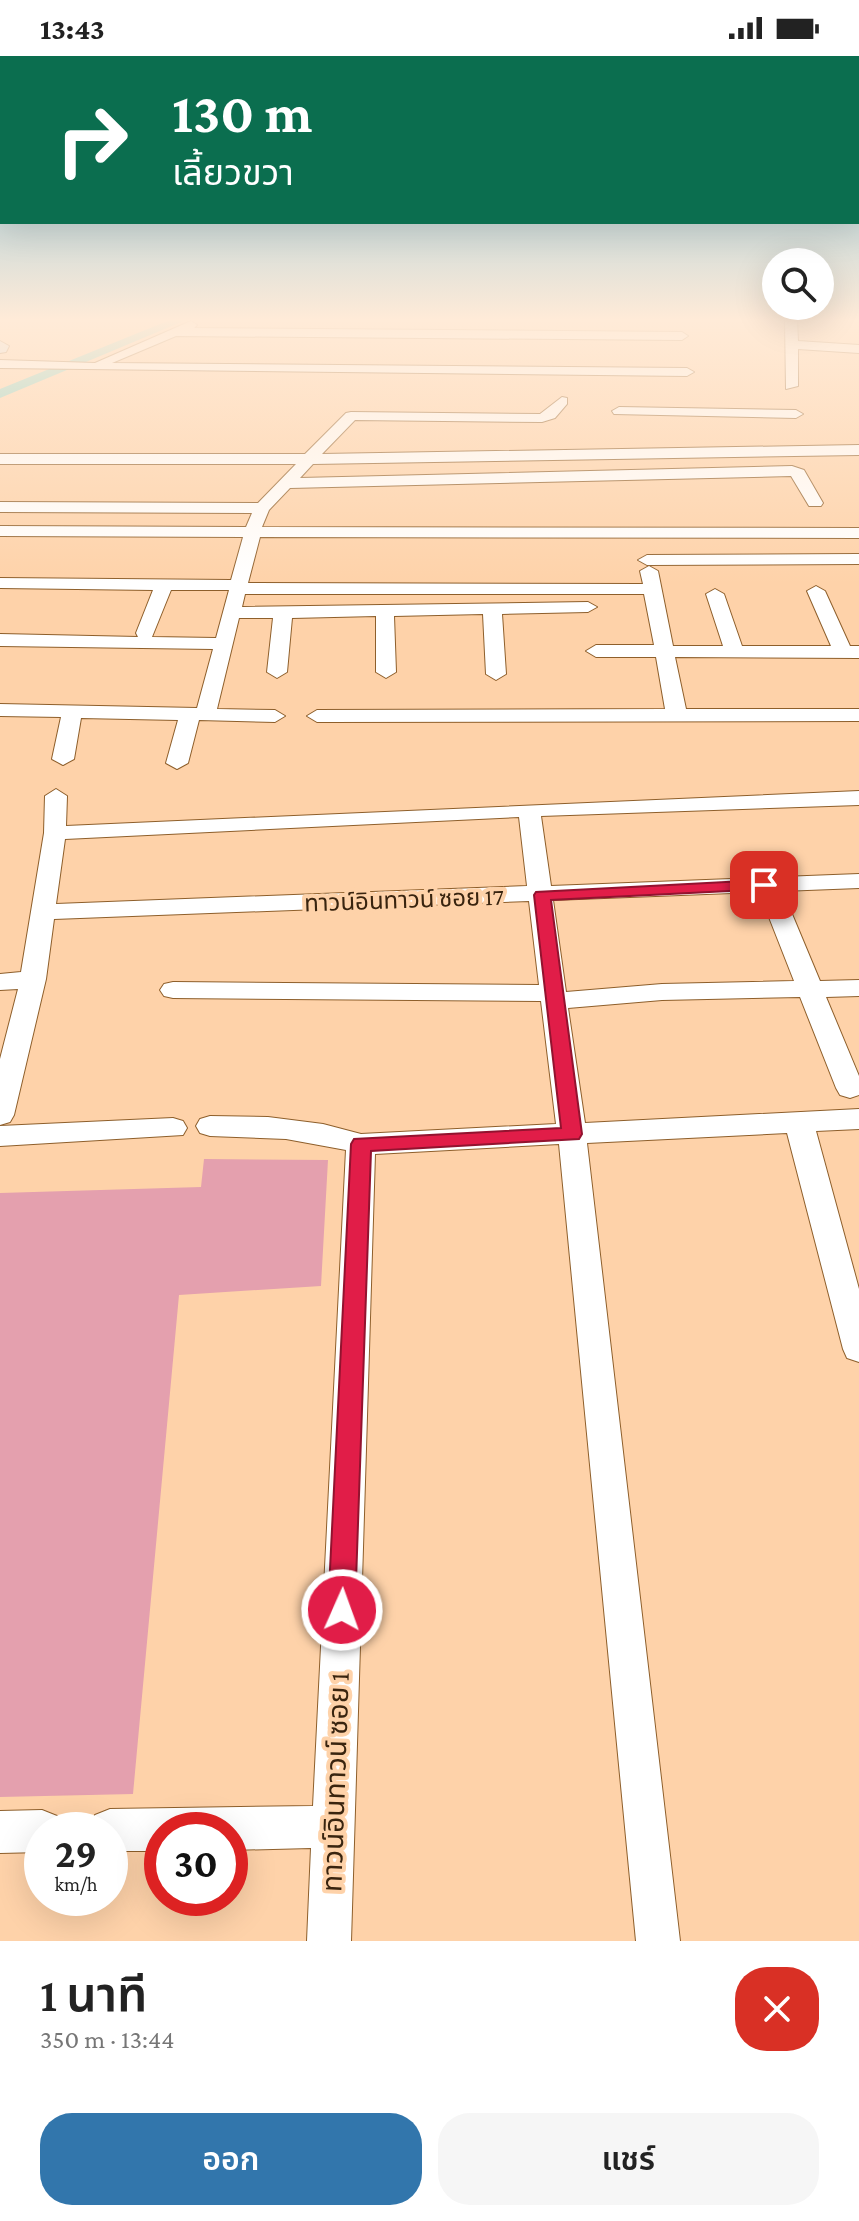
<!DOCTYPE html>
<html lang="th">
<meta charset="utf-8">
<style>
body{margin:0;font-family:"Crimson Pro","Noto Sans Thai",serif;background:#f6f6f6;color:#222;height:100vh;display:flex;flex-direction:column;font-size:30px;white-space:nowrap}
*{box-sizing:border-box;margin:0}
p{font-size:26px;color:#767676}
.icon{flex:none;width:44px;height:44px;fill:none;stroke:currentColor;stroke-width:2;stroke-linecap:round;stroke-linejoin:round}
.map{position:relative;height:1885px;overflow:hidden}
.panel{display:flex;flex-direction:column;background:#fff;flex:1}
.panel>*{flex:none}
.hud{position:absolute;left:0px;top:0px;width:860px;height:168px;box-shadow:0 8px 32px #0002;background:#0b6e4f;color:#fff;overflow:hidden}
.buttons{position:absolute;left:762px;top:192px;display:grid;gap:16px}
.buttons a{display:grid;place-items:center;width:72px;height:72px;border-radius:50%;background:#fff;box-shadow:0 8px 32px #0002;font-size:40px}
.speed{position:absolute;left:24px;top:1756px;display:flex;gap:16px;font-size:40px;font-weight:700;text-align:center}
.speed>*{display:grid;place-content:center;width:104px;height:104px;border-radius:50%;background:#fff;box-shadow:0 8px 32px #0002;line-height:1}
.speed small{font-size:20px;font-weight:400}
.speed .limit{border:12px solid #d22;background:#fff;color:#111}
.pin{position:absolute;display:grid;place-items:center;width:68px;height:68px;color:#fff;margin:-34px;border-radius:16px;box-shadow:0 4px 12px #0006}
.me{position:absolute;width:88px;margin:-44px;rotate:2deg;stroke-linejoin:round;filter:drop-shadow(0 0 6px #0008)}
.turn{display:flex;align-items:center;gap:28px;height:168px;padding:0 40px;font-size:36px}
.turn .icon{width:104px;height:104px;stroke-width:2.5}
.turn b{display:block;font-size:56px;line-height:68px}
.round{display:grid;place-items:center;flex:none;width:84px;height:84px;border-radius:32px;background:#f6f6f6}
.summary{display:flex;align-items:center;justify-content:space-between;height:136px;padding:0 40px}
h1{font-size:48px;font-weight:600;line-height:60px}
.primary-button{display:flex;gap:16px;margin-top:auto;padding:16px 40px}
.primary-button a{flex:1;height:92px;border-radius:32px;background:#3276ac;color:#fff;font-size:32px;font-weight:600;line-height:92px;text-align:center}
.primary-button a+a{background:#f6f6f6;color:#222}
.status{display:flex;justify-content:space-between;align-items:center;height:56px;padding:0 40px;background:#fff;direction:ltr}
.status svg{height:22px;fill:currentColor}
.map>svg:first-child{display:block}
.green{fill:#e4a0ae}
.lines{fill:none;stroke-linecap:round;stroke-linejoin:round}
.canal{fill:#79d2c7;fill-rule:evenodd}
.street-casing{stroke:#8e5f2b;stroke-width:2}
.secondary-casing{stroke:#8e5f2b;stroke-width:2}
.street{fill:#fff;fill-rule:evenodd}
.secondary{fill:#d3e4f2;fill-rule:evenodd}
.route{fill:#e11d48;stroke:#92132f;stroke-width:2}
.labels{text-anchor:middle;stroke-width:8;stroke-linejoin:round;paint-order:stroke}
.street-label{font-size:24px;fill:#39240f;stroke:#fed2a9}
.near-street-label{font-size:28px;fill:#39240f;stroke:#fed2a9}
</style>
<div class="status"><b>13:43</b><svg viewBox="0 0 49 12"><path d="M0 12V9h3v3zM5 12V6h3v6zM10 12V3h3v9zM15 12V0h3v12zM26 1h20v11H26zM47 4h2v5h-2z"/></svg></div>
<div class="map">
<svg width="859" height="1885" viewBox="0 0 859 1885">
<rect width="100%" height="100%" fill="#fed2a9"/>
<path class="green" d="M204,1103L328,1104L321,1230L179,1239L133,1738L0,1741V1137L201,1131Z"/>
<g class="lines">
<path class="canal" d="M170,264H186L0,342V333Z"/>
<g class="street-casing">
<g id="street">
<path d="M785,264H797L798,285L859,289V297L798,293V330L786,333Z"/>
<path d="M191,265L197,269L194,272L682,276L688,280L682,284L176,280L112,307L687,312L694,316L687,320L0,312V304L95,307Z"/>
<path d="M562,341L567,342V348L555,362L542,366L355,364L322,398L859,389V399L313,408L300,422L792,410L804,414L823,447L821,450H809L791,420L290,432L269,454L262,471L859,472V482L260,481L248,527L643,528L640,515L649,510L658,515L673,590H723L706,538L715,533L724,538L742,590H831L807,535L816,530L825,535L850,590H859V602L675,601L686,653H859V665L317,666L307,660L317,654L665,653L656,601H596L586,595L596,589H654L644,538H245L242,551L588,546L597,551L588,556L502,558L506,618L496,624L486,618L483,558L394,560L396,616L386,622L376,616V560L292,562L287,616L277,622L267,616L273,562H239L217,653L275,654L285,660L275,666L199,664L188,707L177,713L166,707L178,664L81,662L74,703L63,709L52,703L61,661L0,660V648L197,652L213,593L0,590V578L138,581L136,577L153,534L0,532V522L231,524L243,481L0,480V470L246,471L252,457L0,456V446L258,447L296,408H0V398H305L346,357L351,356L540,358ZM171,534H229L216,582L152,581Z"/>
<path d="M619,351L796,354L803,358L796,362L614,358L612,355Z"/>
<path d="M859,498V508L647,509L638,504L647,499Z"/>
<path d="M56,733L67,740L66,770L859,735V749L541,760L551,830L859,818V832L553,844L566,936L662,928L794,925L763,846L766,841H784L787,846L820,925L859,924V940L826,941L859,1020V1039L850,1042L840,1039L836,1032L800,941L662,944L568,952L585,1067L859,1053V1073L816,1075L859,1233V1306L847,1302L843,1293L787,1077L587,1087L680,1885H636L559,1088L375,1098L351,1885H307L311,1792L230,1794V1774H162V1795H110V1774H89L95,1759L110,1753L313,1750L346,1094L286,1083L210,1080L200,1077L196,1070L200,1063L210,1060L268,1061L323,1068L361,1078L556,1068L541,945L173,942L164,940L160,934L164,928L173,926L539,929L529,845L54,863L46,923L14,1059L10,1066L0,1069V1003L18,933L0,934V918L21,916L44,777L45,740ZM519,761L527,830L56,848L65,783Z"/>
<path d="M173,1062L183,1065L187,1072L183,1079L0,1090V1070Z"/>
<path d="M42,1754L57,1760L63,1774H42V1796L0,1797V1755Z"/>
</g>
</g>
<g class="secondary-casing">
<path id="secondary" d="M0,285L9,290L6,296L0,297Z"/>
</g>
<use href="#street" class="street"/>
<use href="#secondary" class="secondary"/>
</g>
<linearGradient id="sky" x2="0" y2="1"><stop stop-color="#7bc0db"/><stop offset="0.5" stop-color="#ffebd8"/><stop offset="1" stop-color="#ffebd8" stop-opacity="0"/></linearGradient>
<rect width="859" height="528" fill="url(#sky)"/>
<path class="route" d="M764,824L772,829L770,833L551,844L582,1078L579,1083L371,1095L355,1554L351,1562L342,1566L332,1562L328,1554L351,1088L354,1083L561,1072L534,839L536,836Z"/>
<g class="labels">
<g class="street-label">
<text transform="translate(404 844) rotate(-2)" y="8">ทาวน์อินทาวน์ ซอย 17</text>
</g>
<g class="near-street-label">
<text transform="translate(335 1726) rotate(-88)" y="10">ทาวน์อินทาวน์ ซอย 1</text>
</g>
</g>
</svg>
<div class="buttons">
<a><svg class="icon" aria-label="search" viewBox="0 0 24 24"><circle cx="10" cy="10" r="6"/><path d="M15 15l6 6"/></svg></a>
</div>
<div class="speed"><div>29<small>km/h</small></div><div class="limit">30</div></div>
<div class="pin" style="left:764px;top:829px;background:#d93025"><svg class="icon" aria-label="arrive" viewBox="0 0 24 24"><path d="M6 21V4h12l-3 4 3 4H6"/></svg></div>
<svg class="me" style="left:342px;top:1554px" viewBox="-20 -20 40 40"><circle r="17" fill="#e11d48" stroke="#fff" stroke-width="3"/><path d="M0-11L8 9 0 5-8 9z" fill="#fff"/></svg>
<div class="hud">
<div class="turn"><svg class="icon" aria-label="right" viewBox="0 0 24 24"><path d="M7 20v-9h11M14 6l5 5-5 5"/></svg><div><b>130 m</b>เลี้ยวขวา</div></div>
</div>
</div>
<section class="panel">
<div class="summary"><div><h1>1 นาที</h1><p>350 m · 13:44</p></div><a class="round" style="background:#d93025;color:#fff"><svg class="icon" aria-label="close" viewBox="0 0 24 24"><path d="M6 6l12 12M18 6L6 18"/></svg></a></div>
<div class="primary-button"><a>ออก</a><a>แชร์</a></div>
</section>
